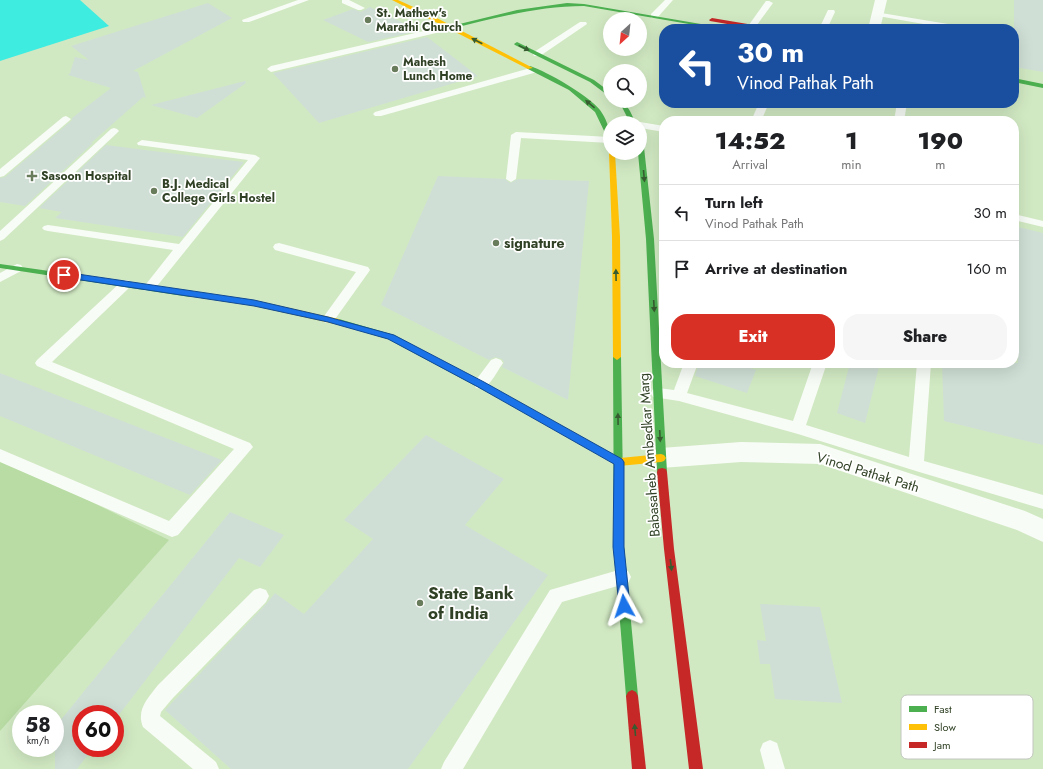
<!DOCTYPE html>
<style>
body{margin:0;font-family:Jost,sans-serif;background:#f6f6f6;color:#202124;height:100vh;display:flex;flex-direction:column;font-size:15px;white-space:nowrap}
*{box-sizing:border-box;margin:0}
p{font-size:13px;color:#757577}
.icon{flex:none;width:22px;height:22px;fill:none;stroke:currentColor;stroke-width:2;stroke-linecap:round;stroke-linejoin:round}
.map{position:relative;flex:1;overflow:hidden}
.details{position:absolute;left:659px;top:116px;width:360px;height:252px;display:flex;flex-direction:column;background:#fff;border-radius:16px;box-shadow:0 4px 16px #0002}
.details>*{flex:none}
.banner{position:absolute;left:659px;top:24px;width:360px;height:84px;border-radius:16px;box-shadow:0 4px 16px #0002;background:#1a4fa0;color:#fff;overflow:hidden}
.needle{width:26px;rotate:207deg}
.tools{position:absolute;left:603px;top:12px;display:grid;gap:8px}
.tools a{display:grid;place-items:center;width:44px;height:44px;border-radius:50%;background:#fff;box-shadow:0 4px 16px #0002;font-size:20px}
.speed{position:absolute;left:12px;top:705px;display:flex;gap:8px;font-size:20px;font-weight:700;text-align:center}
.speed>*{display:grid;place-content:center;width:52px;height:52px;border-radius:50%;background:#fff;box-shadow:0 4px 16px #0002;line-height:1}
.speed small{font-size:10px;font-weight:400}
.speed .limit{border:6px solid #d22;background:#fff;color:#111}
.pin{position:absolute;display:grid;place-items:center;width:34px;height:34px;color:#fff;margin:-17px;border:2px solid #fff;border-radius:50%;box-shadow:0 1px 4px #0007}
.me{position:absolute;width:44px;margin:-22px;rotate:355deg;stroke-linejoin:round;filter:drop-shadow(0 0 3px #0008)}
.turn{display:flex;align-items:center;gap:14px;height:84px;padding:0 12px;font-size:18px}
.turn .icon{width:52px;height:52px;stroke-width:2.5}
.turn b{display:block;font-size:28px;line-height:34px}
.eta{display:flex;justify-content:space-evenly;align-items:center;height:68px;text-align:center}
.eta b{font-size:24px;font-weight:800;line-height:28px}
.action{display:flex;gap:8px;margin-top:auto;padding:8px 12px}
.action a{flex:1;height:46px;border-radius:16px;background:#d93025;color:#fff;font-size:16px;font-weight:800;line-height:46px;text-align:center}
.action a+a{background:#f6f6f6;color:#202124}
ul{padding:0;list-style:none}
li{display:flex;align-items:center;gap:12px;height:56px;padding:0 12px;border-top:1px solid #e0e0e0}
li div{flex:1}
li b{display:block;font-size:15px}
li em{font-style:normal}
.map>svg:first-child{display:block}
.green{fill:#b8dca3}
.water{fill:#3fece0}
.building{fill:#cfdfd5}
.lines{fill:none;stroke-linecap:round;stroke-linejoin:round}
.lane{fill:#f8fcf6;fill-rule:evenodd}
.street{fill:#f8fcf6;fill-rule:evenodd}
.fast{fill:#4caf50;fill-rule:evenodd}
.slow{fill:#ffc107;fill-rule:evenodd}
.jam{fill:#c62828;fill-rule:evenodd}
.oneway{fill:#375c30}
.route{fill:#1a73e8;stroke:#114b97}
.poi-dot{fill:#687c5c;stroke:#fff;stroke-width:1.5}
.labels{text-anchor:middle;stroke-width:3.5;stroke-linejoin:round;paint-order:stroke}
.far-poi-label{font-size:12px;font-weight:bold;fill:#304125;stroke:#fff;text-anchor:start}
.poi-label{font-size:14px;font-weight:bold;fill:#304125;stroke:#fff;text-anchor:start}
.street-label{font-size:14px;fill:#304125;stroke:#fff}
.near-poi-label{font-size:17px;font-weight:bold;fill:#304125;stroke:#fff;text-anchor:start}
.key{fill:#fff;stroke:#c1c6be;stroke-width:1}
.key-label{font-size:11px;fill:#304125}
</style>
<div class="map">
<svg width="1043" height="769" viewBox="0 0 1043 769">
<rect width="100%" height="100%" fill="#d1e9c3"/>
<path class="green" d="M0,457L169,540L0,731Z"/>
<path class="water" d="M0,0H80L109,26L0,61Z"/>
<g class="building">
<path d="M1014,0H1043V72L1014,67Z"/>
<path d="M208,3L232,18L133,71L138,72L146,98L143,97L91,143H93L25,206L0,202V178L5,177L70,122L72,120V118L111,88L68,75L70,73L75,57L89,60L71,46Z"/>
<path d="M370,7L418,30L419,31L368,42L323,20L353,9L361,12Z"/>
<path d="M427,37L478,76L319,123L273,73Z"/>
<path d="M245,81L246,83L197,118L151,105Z"/>
<path d="M106,145L153,151L244,162L183,237L55,218L62,212L39,208Z"/>
<path d="M438,176L505,179L510,183L518,179L589,181L568,400L502,367L504,362L502,359L495,357L489,360L381,305Z"/>
<path d="M1014,226L1043,233V445L944,421L942,363H1018L1014,321Z"/>
<path d="M699,363H735L756,370L747,393L695,376Z"/>
<path d="M850,363H880L865,423L837,413Z"/>
<path d="M0,373L222,460L190,495L0,416Z"/>
<path d="M426,435L504,479L465,525L548,575L408,769H231L165,710L267,603L275,593L304,614L373,539L344,520Z"/>
<path d="M230,512L284,535L260,567L239,558L115,720V714H81V748H93L77,769H55V727Z"/>
<path d="M760,604L820,607L842,703L775,699L770,664H760L757,640L766,641Z"/>
</g>
<g class="lines">
<g class="lane">
<path d="M298,0H309L249,22H243L242,20Z"/>
<path d="M342,0H349L365,8L361,10H358L342,3Z"/>
<path d="M665,0H673L657,18H651V14Z"/>
<path d="M766,1H769L773,3L754,29H746Z"/>
<path d="M828,10H834L835,12L827,29H819Z"/>
<path d="M875,12L960,26L964,28L952,29L878,16H875Z"/>
<path d="M580,22H586L587,24L540,56H534L533,54L534,52Z"/>
<path d="M450,25L454,27L453,29L271,72L267,69L271,66Z"/>
<path d="M534,67L538,70L537,72L381,116H375L373,114L375,112Z"/>
<path d="M759,103H769L761,121H751Z"/>
<path d="M897,103H907L904,121H894Z"/>
<path d="M66,116L71,119L69,121L4,176L0,177V169L63,117Z"/>
<path d="M640,122L664,126V132L640,128V123H637Z"/>
<path d="M114,128L117,129L119,131L117,133L4,239L0,241V231L111,129Z"/>
<path d="M516,132L610,137V143L521,138L516,179L511,182L506,179L511,135Z"/>
<path d="M142,140L255,155L260,158L153,291H145L143,288L173,250L48,231L44,230L42,228L44,226L48,225L179,244L248,160L138,145L137,143Z"/>
<path d="M1014,214L1043,221V227L1014,220Z"/>
<path d="M279,243L368,267L370,270L368,273L333,322L328,323L323,322L322,319L356,272L275,250L273,247L275,244Z"/>
<path d="M17,264L21,265L23,268L21,271L0,282V273Z"/>
<path d="M126,280L130,281L132,284L130,287L52,362L250,443L253,447L178,535L172,537L0,462V449L169,521L234,449L37,366L35,363L37,360L122,281Z"/>
<path d="M496,358L501,360L503,363L501,366C495,375 488,391 476,388L474,384L476,380L491,360Z"/>
<path d="M684,363H698L687,393L793,421L813,363H827L806,425L909,457L917,363H931L924,461L1043,495V509L916,471L798,434L679,401L653,397L651,393L653,389L658,388L674,390Z"/>
<path d="M622,569L628,571L631,577L628,583L562,602L463,769H441L444,762L550,590Z"/>
<path d="M260,588L266,590L269,596L266,602L172,699L161,712L160,716L216,762L219,769H193L143,727C136,710 148,698 158,685L254,590Z"/>
<path d="M770,740L777,743L785,769H765L760,750L763,743Z"/>
</g>
<g class="street">
<path d="M875,0H887L880,29H868Z"/>
<path d="M741,442L820,444L1025,511L1043,519V542L1017,530L820,464L741,462L661,468L653,465L649,458L653,451L661,448Z"/>
</g>
<g class="fast">
<path d="M567,3L584,4L730,29H718L584,6C538,6 495,18 450,29L447,27L517,10Z"/>
<path d="M517,42L594,80L610,92V97L590,82L515,45L514,44Z"/>
<path d="M530,66C548,72 589,96 600,110C606,118 610,129 610,139L607,137L595,112L569,90L528,69L527,68Z"/>
<path d="M1014,78L1043,84V88L1014,82Z"/>
<path d="M614,101C628,101 630,112 636,123H630L622,107Z"/>
<path d="M640,136L643,138L654,239L667,472L666,475L662,476L658,475L657,472L646,239L638,153H640Z"/>
<path d="M0,264L190,291L194,294L190,297L0,268Z"/>
<path d="M339,319L394,335L523,404L525,406L523,408H517L388,339L336,324L335,322L336,320Z"/>
<path d="M617,354L621,357L624,547L638,696L636,700L632,702L628,700L626,696L614,547L613,357Z"/>
</g>
<g class="slow">
<path d="M392,0H398L431,15L533,68L528,69Z"/>
<path d="M610,152V153H615L620,237L621,357L617,360L613,357L612,237L609,153Z"/>
<path d="M190,291L254,300L339,319L343,322L339,325L254,306L187,296L186,294L187,292Z"/>
<path d="M520,402L620,458L661,454L664,455L666,458L664,461L661,462L619,466L616,465L517,408L515,406L517,404Z"/>
</g>
<g class="jam">
<path d="M712,18L765,27L768,29H756L710,21L709,20Z"/>
<path d="M662,468L666,469L667,472L674,549L703,769H689L664,549L657,472L658,469Z"/>
<path d="M632,690L636,692L638,696L646,769H632L626,696L628,692Z"/>
</g>
</g>
<defs><path id="oneway-solid" d="M-6-.8H1V-3.2L6.5 0L1 3.2V.8H-6Z"/></defs>
<g class="oneway">
<use href="#oneway-solid" transform="translate(477 41) rotate(-153)"/>
<use href="#oneway-solid" transform="translate(524 48) rotate(26)"/>
<use href="#oneway-solid" transform="translate(590 104) rotate(-140)"/>
<use href="#oneway-solid" transform="translate(644 176) rotate(85)"/>
<use href="#oneway-solid" transform="translate(616 275) rotate(-91)"/>
<use href="#oneway-solid" transform="translate(654 306) rotate(87)"/>
<use href="#oneway-solid" transform="translate(618 419) rotate(-91)"/>
<use href="#oneway-solid" transform="translate(660 436) rotate(87)"/>
<use href="#oneway-solid" transform="translate(671 565) rotate(83)"/>
<use href="#oneway-solid" transform="translate(635 730) rotate(-95)"/>
</g>
<path class="route" d="M64,272L254,300L328,317L394,335L484,382L622,459L624,462V547L630,606L629,610L624,612L620,610L619,606L613,547L614,464L478,387L388,339L328,322L254,306L61,277L60,275Z"/>
<g class="poi-dot">
<circle cx="368" cy="20" r="4"/>
<circle cx="395" cy="69" r="4"/>
<path d="M30 170h4v4h4v4h-4v4h-4v-4h-4v-4h4z"/>
<circle cx="154" cy="191" r="4"/>
<circle cx="496" cy="243" r="4"/>
<circle cx="420" cy="603" r="4"/>
</g>
<g class="labels">
<g class="far-poi-label">
<text x="376" y="17">St. Mathew's<tspan x="376" dy="14">Marathi Church</tspan></text>
<text x="403" y="66">Mahesh<tspan x="403" dy="14">Lunch Home</tspan></text>
<text x="41" y="180">Sasoon Hospital</text>
<text x="162" y="188">B.J. Medical<tspan x="162" dy="14">College Girls Hostel</tspan></text>
</g>
<g class="poi-label">
<text x="504" y="248">signature</text>
</g>
<g class="street-label">
<text transform="translate(649 455) rotate(-94)" y="5">Babasaheb Ambedkar Marg</text>
<text transform="translate(868 472) rotate(17)" y="5">Vinod Pathak Path</text>
</g>
<g class="near-poi-label">
<text x="428" y="599">State Bank<tspan x="428" dy="20">of India</tspan></text>
</g>
</g>
<rect x="901" y="695" width="132" height="64" rx="6" class="key"/>
<rect x="909" y="706" width="18" height="6" fill="#4caf50"/>
<rect x="909" y="724" width="18" height="6" fill="#ffc107"/>
<rect x="909" y="742" width="18" height="6" fill="#c62828"/>
<g class="key-label">
<text x="934" y="713">Fast</text>
<text x="934" y="731">Slow</text>
<text x="934" y="749">Jam</text>
</g>
</svg>
<div class="tools">
<a><svg class="needle" viewBox="-14 -14 28 28"><path d="M0-13l5 13h-10z" fill="#e53935"/><path d="M0 13l5-13h-10z" fill="#757577"/></svg></a>
<a><svg class="icon" aria-label="search" viewBox="0 0 24 24"><circle cx="10" cy="10" r="6"/><path d="M15 15l6 6"/></svg></a>
<a><svg class="icon" aria-label="layers" viewBox="0 0 24 24"><path d="M12 4l9 5-9 5-9-5zM3 14l9 5 9-5"/></svg></a>
</div>
<div class="speed"><div>58<small>km/h</small></div><div class="limit">60</div></div>
<div class="pin" style="left:64px;top:275px;background:#d93025"><svg class="icon" aria-label="arrive" viewBox="0 0 24 24"><path d="M6 21V4h12l-3 4 3 4H6"/></svg></div>
<svg class="me" style="left:624px;top:606px" viewBox="-20 -20 40 40"><path d="M0-17L14 15 0 8-14 15z" fill="#1a73e8" stroke="#fff" stroke-width="4"/></svg>
<div class="banner">
<div class="turn"><svg class="icon" aria-label="left" viewBox="0 0 24 24"><path d="M17 20v-9H6M10 6l-5 5 5 5"/></svg><div><b>30 m</b>Vinod Pathak Path</div></div>
</div>
<section class="details">
<div class="eta">
<div><b>14:52</b><p>Arrival</p></div>
<div><b>1</b><p>min</p></div>
<div><b>190</b><p>m</p></div>
</div>
<ul>
<li><svg class="icon" aria-label="left" viewBox="0 0 24 24"><path d="M17 20v-9H6M10 6l-5 5 5 5"/></svg><div><b>Turn left</b><p>Vinod Pathak Path</p></div><em>30 m</em></li>
<li><svg class="icon" aria-label="arrive" viewBox="0 0 24 24"><path d="M6 21V4h12l-3 4 3 4H6"/></svg><div><b>Arrive at destination</b></div><em>160 m</em></li>
</ul>
<div class="action"><a>Exit</a><a>Share</a></div>
</section>
</div>
